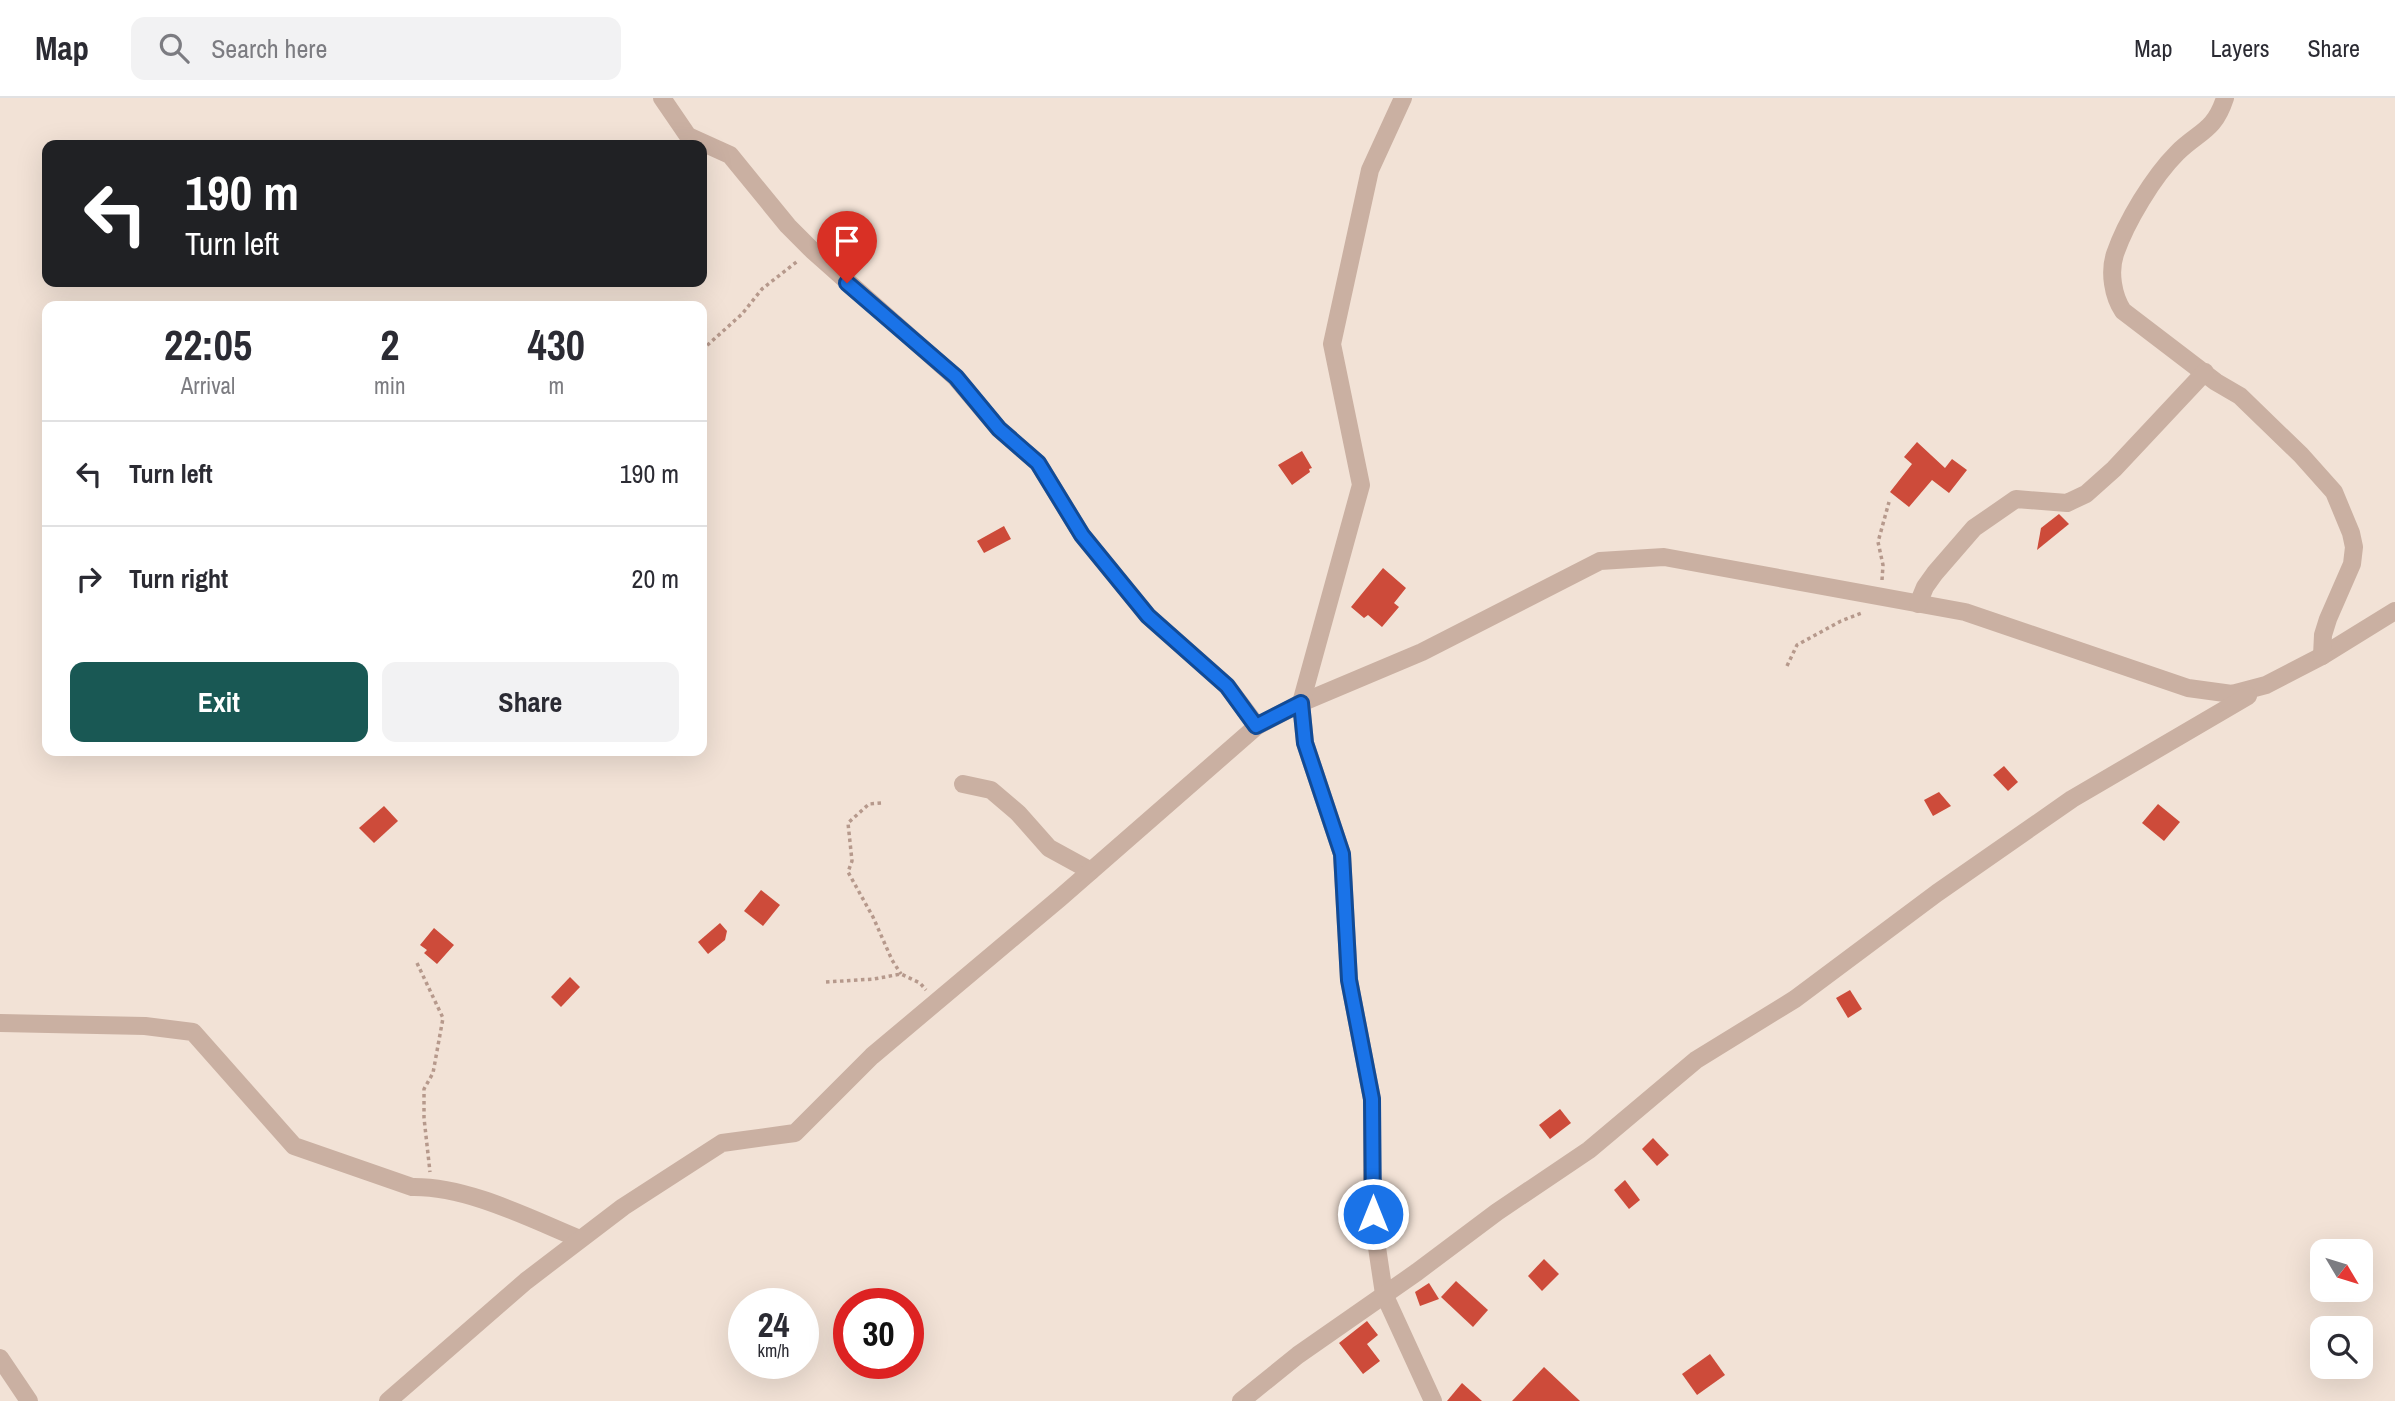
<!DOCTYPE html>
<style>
body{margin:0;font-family:"Archivo Narrow",sans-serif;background:#f2f2f3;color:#2b2b33;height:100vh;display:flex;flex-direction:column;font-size:26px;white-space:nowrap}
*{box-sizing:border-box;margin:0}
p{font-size:23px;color:#7c7c81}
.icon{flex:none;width:38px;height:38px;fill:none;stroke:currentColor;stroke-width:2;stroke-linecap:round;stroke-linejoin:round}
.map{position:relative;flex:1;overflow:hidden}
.details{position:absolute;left:42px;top:203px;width:665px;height:455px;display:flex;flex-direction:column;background:#fff;border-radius:14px;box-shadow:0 7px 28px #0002}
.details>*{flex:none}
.top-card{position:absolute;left:42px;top:42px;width:665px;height:147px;border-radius:14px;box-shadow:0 7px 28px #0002;background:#202124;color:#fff;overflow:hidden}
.needle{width:46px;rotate:128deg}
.fabs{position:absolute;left:2310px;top:1141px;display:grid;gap:14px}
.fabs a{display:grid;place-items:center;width:63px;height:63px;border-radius:14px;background:#fff;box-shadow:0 7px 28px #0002;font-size:35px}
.speed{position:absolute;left:728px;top:1190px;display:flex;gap:14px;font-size:35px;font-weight:700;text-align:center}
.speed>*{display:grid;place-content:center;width:91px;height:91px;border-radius:50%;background:#fff;box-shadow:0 7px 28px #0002;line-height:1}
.speed small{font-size:18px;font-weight:400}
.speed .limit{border:10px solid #d22;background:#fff;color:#111}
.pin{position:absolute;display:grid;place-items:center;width:60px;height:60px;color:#fff;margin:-72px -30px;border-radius:50% 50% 50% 0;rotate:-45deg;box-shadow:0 0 7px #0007}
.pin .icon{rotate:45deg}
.me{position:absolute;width:77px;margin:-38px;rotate:0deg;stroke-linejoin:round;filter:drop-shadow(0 0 5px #0008)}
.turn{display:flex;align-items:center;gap:24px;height:147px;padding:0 28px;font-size:32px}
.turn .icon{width:91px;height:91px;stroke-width:2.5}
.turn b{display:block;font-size:49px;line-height:60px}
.eta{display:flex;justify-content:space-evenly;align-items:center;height:119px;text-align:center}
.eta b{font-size:42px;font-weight:800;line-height:49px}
.button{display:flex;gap:14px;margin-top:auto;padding:14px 28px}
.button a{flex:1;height:80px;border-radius:14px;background:#195854;color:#fff;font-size:28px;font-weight:800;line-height:80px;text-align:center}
.button a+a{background:#f2f2f3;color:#2b2b33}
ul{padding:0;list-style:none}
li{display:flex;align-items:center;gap:21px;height:105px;padding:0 28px;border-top:2px solid #e1e1e2}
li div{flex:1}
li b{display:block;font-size:26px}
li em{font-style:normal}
header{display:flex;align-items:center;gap:42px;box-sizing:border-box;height:98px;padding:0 35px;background:#fff;border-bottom:2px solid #e1e1e2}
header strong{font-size:33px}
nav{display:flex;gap:38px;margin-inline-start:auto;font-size:24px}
.search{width:490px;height:63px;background:#f2f2f3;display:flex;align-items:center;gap:18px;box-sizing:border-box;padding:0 24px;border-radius:14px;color:#7c7c81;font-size:26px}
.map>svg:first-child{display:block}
.building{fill:#cd4b3a}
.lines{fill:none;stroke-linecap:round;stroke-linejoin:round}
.path{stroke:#b6998c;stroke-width:3.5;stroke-dasharray:3.5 3.5;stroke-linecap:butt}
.minor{stroke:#cab0a2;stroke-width:18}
.route-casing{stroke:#114b97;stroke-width:18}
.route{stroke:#1a73e8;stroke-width:12}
</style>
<header>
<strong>Map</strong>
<div class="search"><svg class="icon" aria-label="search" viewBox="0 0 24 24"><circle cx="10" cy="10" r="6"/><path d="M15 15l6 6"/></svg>Search here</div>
<nav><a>Map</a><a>Layers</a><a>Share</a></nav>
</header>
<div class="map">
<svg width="2395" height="1303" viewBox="0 0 2395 1303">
<rect width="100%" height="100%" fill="#f2e2d6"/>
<g class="building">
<path d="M1917,344L1945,370L1952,361L1967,372L1949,395L1932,382L1909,409L1890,394L1912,366L1904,359Z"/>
<path d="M1302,353L1312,370L1309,371L1310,374L1292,387L1278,367Z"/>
<path d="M2059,416L2069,426L2037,452L2041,430Z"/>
<path d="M1004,428L1011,441L984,455L977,443Z"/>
<path d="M1383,470L1406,490L1394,505L1399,509L1382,529L1368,517L1364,520L1351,509Z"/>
<path d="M2004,668L2018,684L2008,693L1993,677Z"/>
<path d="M1939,694L1951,708L1933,718L1924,702Z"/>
<path d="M2158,706L2180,724L2164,743L2142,725Z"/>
<path d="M384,708L398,723L374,745L359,730Z"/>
<path d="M761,792L780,807L763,828L744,813Z"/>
<path d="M720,825L727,833L725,842L708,856L698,844Z"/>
<path d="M434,830L454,847L437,866L424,855L427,852L420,847Z"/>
<path d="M570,879L580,889L561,909L551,899Z"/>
<path d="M1850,892L1862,911L1848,920L1836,900Z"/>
<path d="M1560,1011L1571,1025L1550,1041L1539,1027Z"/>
<path d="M1653,1040L1669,1057L1657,1068L1642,1051Z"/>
<path d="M1625,1082L1640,1102L1629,1111L1614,1092Z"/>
<path d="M1544,1161L1559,1176L1542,1193L1528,1178Z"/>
<path d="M1456,1183L1488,1212L1473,1229L1441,1199Z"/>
<path d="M1429,1185L1439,1201L1420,1208L1415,1194Z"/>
<path d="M1367,1223L1378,1237L1367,1246L1380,1263L1363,1276L1339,1245Z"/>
<path d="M1710,1256L1725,1277L1697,1297L1682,1276Z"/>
<path d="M1544,1269L1580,1303H1512Z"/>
<path d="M1462,1285L1482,1303H1447Z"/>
</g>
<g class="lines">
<g class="path">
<path d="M702,252L742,216L762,191L799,162"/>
<path d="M1882,482L1883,467L1878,444L1889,404"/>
<path d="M1787,568L1797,547L1841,523L1862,515"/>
<path d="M881,705L869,706L848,725L852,763L848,774L873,819L892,862L901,876"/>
<path d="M417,865L443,920L433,975L424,991V1020L430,1074"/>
<path d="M826,884L874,881L901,876L920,885L926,892"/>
</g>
<g class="minor">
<path d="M662,0L688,38L730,57L788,128L812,152L955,279L999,331L1038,365L1082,437L1148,518L1227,588L1257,628L1301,605L1422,554L1600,463L1664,459L1965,514L2188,590L2232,596L2266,587L2322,558L2395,513"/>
<path d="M1403,0L1370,72L1332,246L1361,387L1301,605L1305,645L1342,756L1349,882L1372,1001V1116L1384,1196L1433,1303"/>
<path d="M2225,0C2214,34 2199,33 2177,55C2153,79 2126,124 2115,156C2109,174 2113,198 2123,213L2216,284L2240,298L2301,357L2334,394L2351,435L2354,449L2352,466L2328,521L2323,537L2322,558"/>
<path d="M1918,506L1925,489L1935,475L1974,430L2016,401L2067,405L2086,396L2114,371L2205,274"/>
<path d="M963,686L991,692L1018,715L1049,750L1091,773"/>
<path d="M0,925L145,928L193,934L294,1048L412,1089C467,1088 529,1120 580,1141"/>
<path d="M0,1260L29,1303"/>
<path d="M388,1303L526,1183L623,1109L722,1045L795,1035L872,958L1060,800L1257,628"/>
<path d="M1241,1303L1298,1257L1417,1174L1497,1114L1589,1052L1696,962L1795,901L1937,795L2072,701L2248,598"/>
</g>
</g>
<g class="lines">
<g class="route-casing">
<path id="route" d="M847,185L956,279L999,331L1038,365L1082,437L1148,518L1227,588L1256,628L1301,605L1305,645L1342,756L1349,882L1372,1001L1373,1116"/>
</g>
<use href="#route" class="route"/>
</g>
</svg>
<div class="fabs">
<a><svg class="needle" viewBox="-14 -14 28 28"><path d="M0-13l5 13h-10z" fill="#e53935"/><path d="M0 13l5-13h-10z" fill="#7c7c81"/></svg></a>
<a><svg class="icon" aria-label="search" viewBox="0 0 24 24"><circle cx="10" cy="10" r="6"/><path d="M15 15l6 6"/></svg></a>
</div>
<div class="speed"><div>24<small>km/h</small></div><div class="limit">30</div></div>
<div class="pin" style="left:847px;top:185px;background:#d93025"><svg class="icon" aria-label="arrive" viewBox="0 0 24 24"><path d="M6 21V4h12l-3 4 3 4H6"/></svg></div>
<svg class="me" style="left:1373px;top:1116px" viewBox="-20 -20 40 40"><circle r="17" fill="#1a73e8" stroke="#fff" stroke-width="3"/><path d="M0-11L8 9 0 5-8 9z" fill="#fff"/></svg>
<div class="top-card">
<div class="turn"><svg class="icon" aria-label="left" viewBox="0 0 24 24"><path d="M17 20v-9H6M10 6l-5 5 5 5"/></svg><div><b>190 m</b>Turn left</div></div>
</div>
<section class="details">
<div class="eta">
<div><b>22:05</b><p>Arrival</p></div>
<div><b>2</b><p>min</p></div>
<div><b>430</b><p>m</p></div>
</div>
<ul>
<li><svg class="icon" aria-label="left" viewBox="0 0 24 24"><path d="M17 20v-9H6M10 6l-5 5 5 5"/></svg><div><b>Turn left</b></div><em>190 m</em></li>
<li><svg class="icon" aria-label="right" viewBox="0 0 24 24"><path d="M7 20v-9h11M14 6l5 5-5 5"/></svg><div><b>Turn right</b></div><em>20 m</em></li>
</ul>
<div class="button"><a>Exit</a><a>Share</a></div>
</section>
</div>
